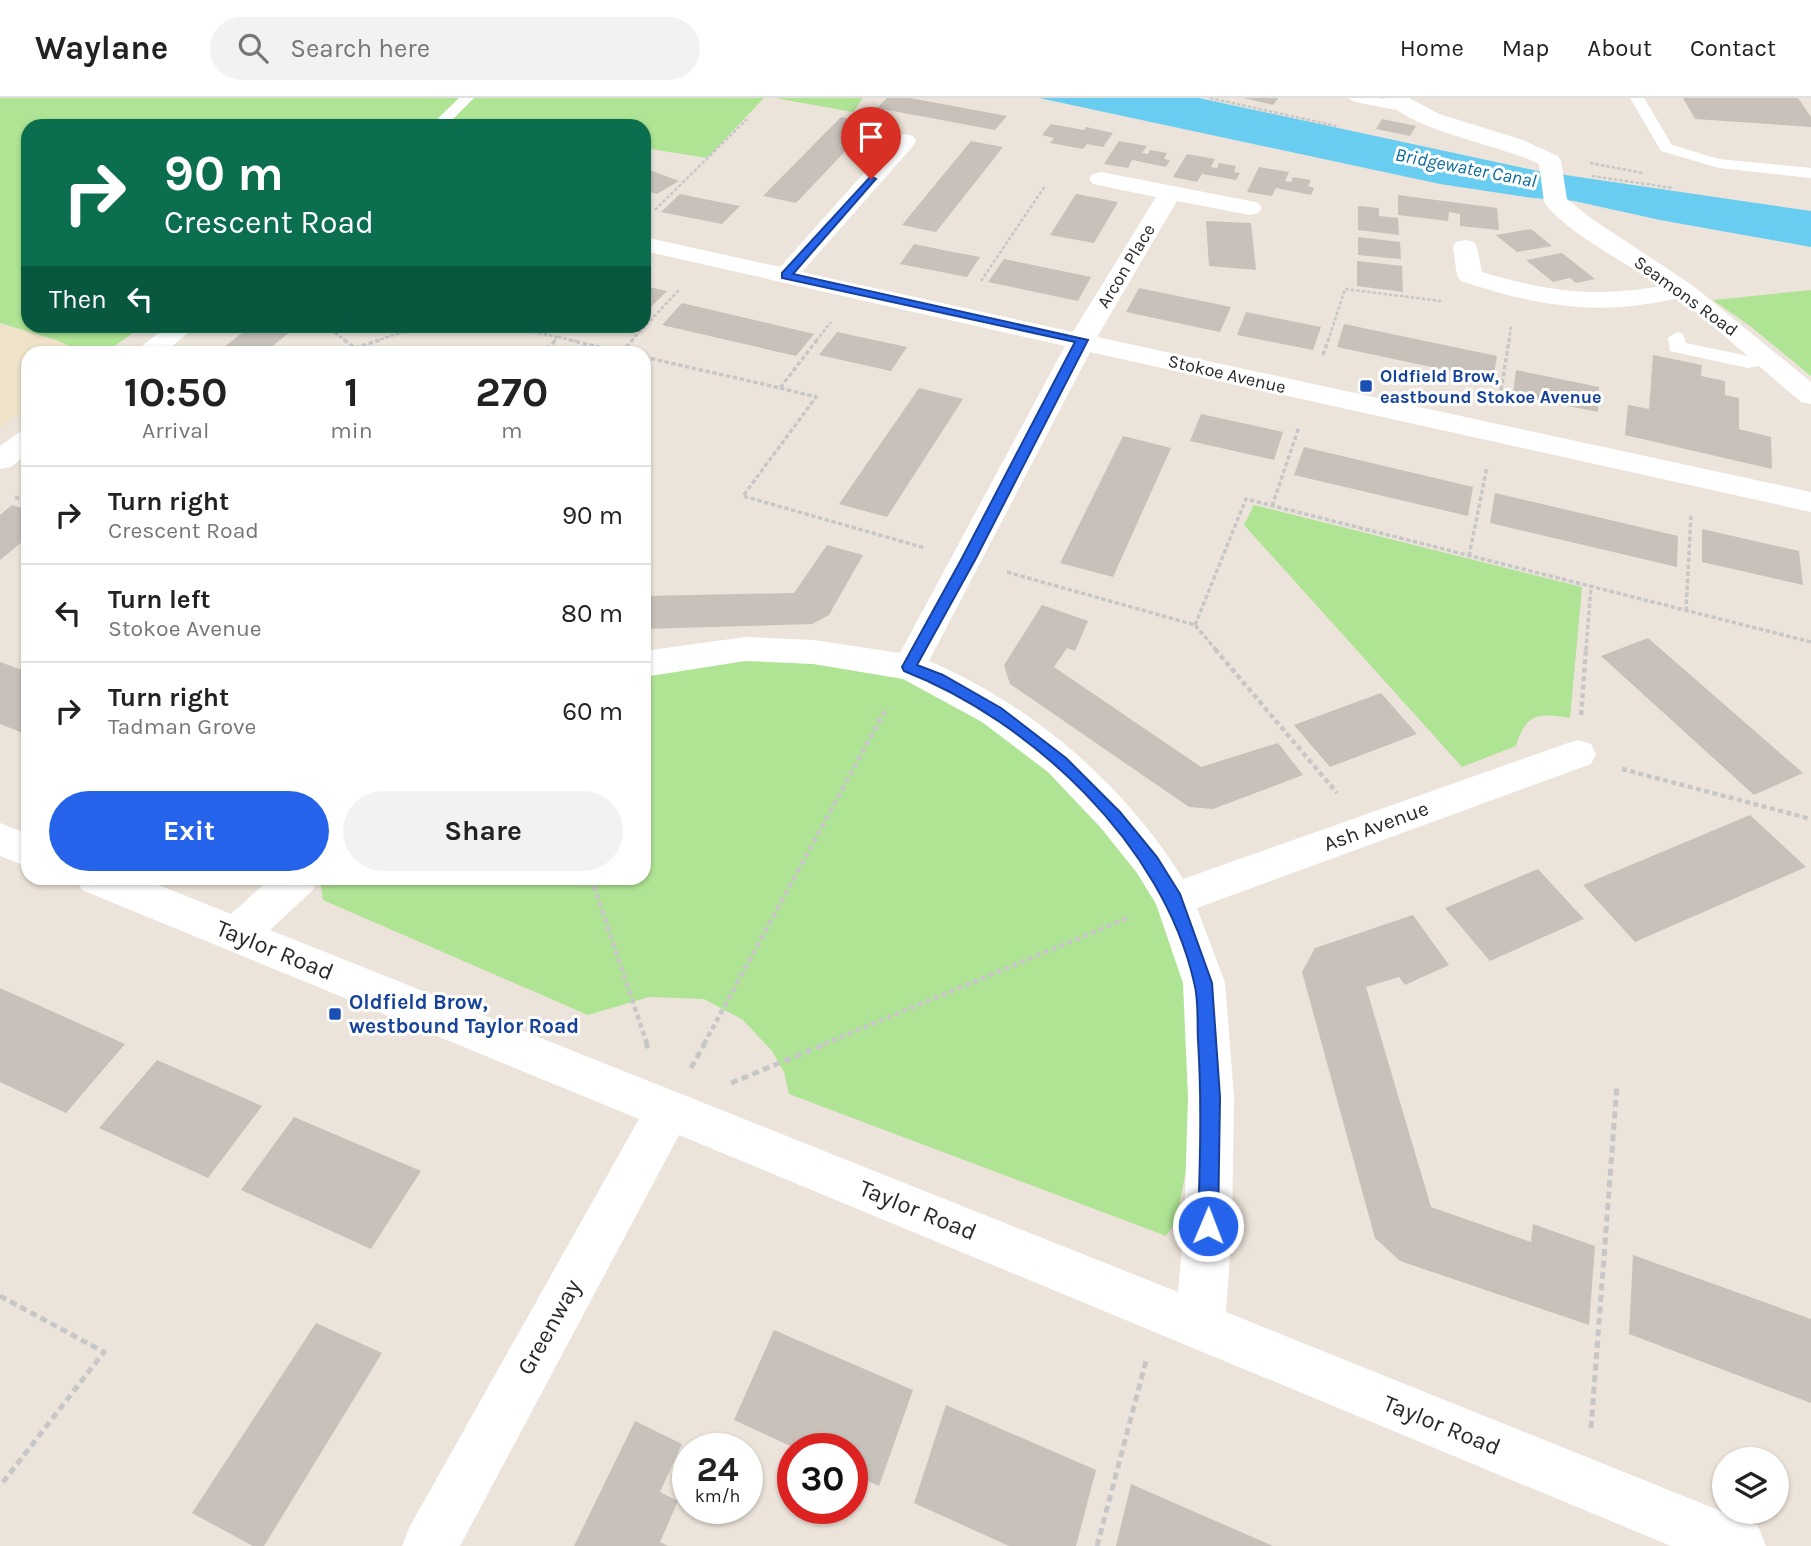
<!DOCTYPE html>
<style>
body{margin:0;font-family:Karla,sans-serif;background:#f2f2f2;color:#222;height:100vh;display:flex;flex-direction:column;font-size:26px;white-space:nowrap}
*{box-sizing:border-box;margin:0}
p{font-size:23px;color:#767676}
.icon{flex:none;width:38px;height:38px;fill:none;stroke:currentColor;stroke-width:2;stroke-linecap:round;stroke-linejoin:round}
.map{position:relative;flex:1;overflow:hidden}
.details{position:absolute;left:21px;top:248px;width:630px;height:539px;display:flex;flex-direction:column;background:#fff;border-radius:21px;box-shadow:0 2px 5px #0004}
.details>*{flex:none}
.guide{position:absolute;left:21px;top:21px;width:630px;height:214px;border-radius:21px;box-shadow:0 2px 5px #0004;background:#0b6e4f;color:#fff;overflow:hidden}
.fabs{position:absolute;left:1712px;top:1349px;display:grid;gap:14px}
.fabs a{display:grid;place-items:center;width:77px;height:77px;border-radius:50%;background:#fff;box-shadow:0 2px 5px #0004;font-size:35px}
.speed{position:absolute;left:672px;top:1335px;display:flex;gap:14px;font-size:35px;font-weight:700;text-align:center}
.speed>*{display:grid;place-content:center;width:91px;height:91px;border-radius:50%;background:#fff;box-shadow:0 2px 5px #0004;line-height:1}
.speed small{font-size:18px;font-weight:400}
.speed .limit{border:10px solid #d22;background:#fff;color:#111}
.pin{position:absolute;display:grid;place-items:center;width:60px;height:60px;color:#fff;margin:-72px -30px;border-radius:50% 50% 50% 0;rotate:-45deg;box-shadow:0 0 7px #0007}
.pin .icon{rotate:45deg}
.me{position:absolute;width:77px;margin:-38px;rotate:1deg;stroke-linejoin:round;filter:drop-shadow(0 0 5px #0008)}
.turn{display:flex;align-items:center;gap:24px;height:147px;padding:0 28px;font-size:32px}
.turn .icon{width:91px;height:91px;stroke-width:2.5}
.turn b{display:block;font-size:49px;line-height:60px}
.then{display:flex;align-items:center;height:66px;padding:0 28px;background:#0003;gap:14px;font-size:26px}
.eta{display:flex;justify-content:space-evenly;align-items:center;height:119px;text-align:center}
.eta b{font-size:42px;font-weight:700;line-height:49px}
.button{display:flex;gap:14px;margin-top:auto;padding:14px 28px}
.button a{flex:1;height:80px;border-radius:42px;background:#2563eb;color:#fff;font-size:28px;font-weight:700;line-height:80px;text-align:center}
.button a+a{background:#f2f2f2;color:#222}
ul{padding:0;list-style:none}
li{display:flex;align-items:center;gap:21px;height:98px;padding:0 28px;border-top:2px solid #e0e0e0}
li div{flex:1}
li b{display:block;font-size:26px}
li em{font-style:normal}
header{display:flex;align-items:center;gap:42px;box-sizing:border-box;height:98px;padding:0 35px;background:#fff;border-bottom:2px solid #e0e0e0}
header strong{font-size:33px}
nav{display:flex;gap:38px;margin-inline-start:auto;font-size:24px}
.search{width:490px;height:63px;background:#f2f2f2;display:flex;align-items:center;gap:18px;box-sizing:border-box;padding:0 24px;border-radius:38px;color:#767676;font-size:26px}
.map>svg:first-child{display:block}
.education{fill:#eee2c8}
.green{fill:#afe494}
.water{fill:#69cdf2}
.building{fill:#c7c1ba}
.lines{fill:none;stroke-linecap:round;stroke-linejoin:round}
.path-far3{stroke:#c7c7c7;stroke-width:2.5;stroke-dasharray:3.5 2;stroke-linecap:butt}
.path-far2{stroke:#c7c7c7;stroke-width:3.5;stroke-dasharray:4.5 2.5;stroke-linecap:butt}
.path-far1{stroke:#c7c7c7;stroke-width:4.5;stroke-dasharray:5 3.5;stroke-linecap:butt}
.path{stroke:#c7c7c7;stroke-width:5;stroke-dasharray:7 4.5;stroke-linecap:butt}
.lane{fill:#fff;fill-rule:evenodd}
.street{fill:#fff;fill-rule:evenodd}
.secondary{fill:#fff;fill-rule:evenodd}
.route{fill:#2563eb;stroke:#184099;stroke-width:2}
.transit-dot{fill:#1a4fb4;stroke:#fff;stroke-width:2.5}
.labels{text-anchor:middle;stroke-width:6;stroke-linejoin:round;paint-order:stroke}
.far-street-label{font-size:18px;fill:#292929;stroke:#fff}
.far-transit-label{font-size:18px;font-weight:bold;fill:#164399;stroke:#fff;text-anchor:start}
.far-water-label{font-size:19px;font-style:italic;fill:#096a9c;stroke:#fff}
.street-label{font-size:21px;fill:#292929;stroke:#fff}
.transit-label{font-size:21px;font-weight:bold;fill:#164399;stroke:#fff;text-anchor:start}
.near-street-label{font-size:24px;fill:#292929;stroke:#fff}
</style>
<header>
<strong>Waylane</strong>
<div class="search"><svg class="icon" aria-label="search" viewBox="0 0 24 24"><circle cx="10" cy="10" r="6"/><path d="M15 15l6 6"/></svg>Search here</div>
<nav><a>Home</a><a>Map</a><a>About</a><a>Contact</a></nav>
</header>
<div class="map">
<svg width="1811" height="1448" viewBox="0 0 1811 1448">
<rect width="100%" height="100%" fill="#ece4da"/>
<path class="education" d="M0,226L58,243L81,255L28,256V310L0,330Z"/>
<g class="green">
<path d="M0,0H764L707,60L644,50V28H504L480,24L475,28H28V228H143L103,256L83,255L59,243L0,225Z"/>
<path d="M775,0H863L853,14Z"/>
<path d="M1811,192V278L1750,228L1713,202Z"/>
<path d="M1254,407L1582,489L1570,620C1540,615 1525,615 1516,648L1462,669L1244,427Z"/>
<path d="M744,557L900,569L990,618L1142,765L1194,882L1201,997L1176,1123L1166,1138L789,996L784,974L772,953L743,922L704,901L649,899L588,917L323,802L320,781L644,780V571Z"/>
</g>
<path class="water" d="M1039,0H1199L1538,73L1811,113V149L1660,122L1574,103L1533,100L1440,86Z"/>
<g class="building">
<path d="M887,0H910L1007,18L995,32L877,10Z"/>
<path d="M1244,0H1278L1273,7Z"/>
<path d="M1683,0H1798L1811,19V29L1695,21Z"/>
<path d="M841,19L872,25L796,105L763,98Z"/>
<path d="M1382,21L1416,28L1410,38L1376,31Z"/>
<path d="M1051,26L1084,32L1086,29L1113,35L1103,49L1087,46L1083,51L1050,45L1054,40L1042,37Z"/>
<path d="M971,43L1003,49L936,134L902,127Z"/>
<path d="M1119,43L1147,48L1142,55L1148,56L1150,52L1167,55L1164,61L1170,62L1166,69L1132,62L1128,70L1104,66Z"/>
<path d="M1187,56L1215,61L1211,69L1217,70L1219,65L1236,68L1234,74L1240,75L1236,82L1202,76L1197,84L1173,79Z"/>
<path d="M1259,69L1289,74L1285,83L1291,84L1293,79L1311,82L1308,88L1314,90L1311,97L1276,90L1272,98L1247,94Z"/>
<path d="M644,70L679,83L657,96L644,92Z"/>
<path d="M680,96L709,102L740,108L722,126L661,114Z"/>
<path d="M1076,96L1118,104L1094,145L1050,137Z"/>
<path d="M1398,97L1497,110L1499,132L1460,128V116L1449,114L1448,123L1398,117Z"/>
<path d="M1358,108L1379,110V118L1398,120L1399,137L1358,132Z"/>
<path d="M1206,123L1251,125L1256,172L1209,168Z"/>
<path d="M1531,131L1552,148L1517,154L1496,137Z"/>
<path d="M1358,139L1400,144L1401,161L1358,157Z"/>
<path d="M914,146L948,153L980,159L967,179L900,166Z"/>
<path d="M1562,155L1595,181L1576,185L1570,180L1553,184L1526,162Z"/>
<path d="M1004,161L1091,179L1078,203L988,184Z"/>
<path d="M1357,163L1402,168L1403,194L1357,188Z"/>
<path d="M644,188L667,193L646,214H644Z"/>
<path d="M1139,190L1231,209L1220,234L1126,214Z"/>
<path d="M682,205L814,236L796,258L662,227Z"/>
<path d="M1246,214L1321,229L1313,252L1237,237Z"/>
<path d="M1344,226L1497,258L1493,282L1337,249Z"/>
<path d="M251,228H297L263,256H215Z"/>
<path d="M837,234L907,249L891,273L819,257Z"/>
<path d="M1653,257L1702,267L1701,278L1725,283V297L1739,300V331L1771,339L1772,371L1625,337L1628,307L1649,311Z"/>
<path d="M1516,272L1599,289L1598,314L1513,297Z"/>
<path d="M919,290L963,301L887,419L839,406Z"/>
<path d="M1201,316L1283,334L1274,362L1190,343Z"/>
<path d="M1123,338L1171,350L1113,479L1060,465Z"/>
<path d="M1304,349L1473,389L1468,418L1294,377Z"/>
<path d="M1495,395L1678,438L1677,469L1490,425Z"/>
<path d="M12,407L28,412V439L0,462V417Z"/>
<path d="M1702,431L1799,453L1803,487L1702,464Z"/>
<path d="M827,447L863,457L829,517L812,526L644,531V498L794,495Z"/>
<path d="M1042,507L1088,523L1075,553L1067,550L1054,569L1201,669L1278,645L1303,677L1213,711L1189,709L1010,586L1004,567Z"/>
<path d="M1648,540L1803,675L1754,697L1601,558Z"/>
<path d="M0,564L28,574V637L0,626Z"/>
<path d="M1381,595L1417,636L1330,669L1294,627Z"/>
<path d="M1750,717L1806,769L1635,844L1583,787Z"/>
<path d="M1538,771L1584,821L1490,863L1445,810Z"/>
<path d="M1413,817L1449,867L1405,887L1399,879L1366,889L1431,1109L1531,1144L1533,1126L1595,1148L1589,1227L1400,1163L1375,1140L1302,874L1315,850Z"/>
<path d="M0,890L125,946L66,1015L0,984Z"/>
<path d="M157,962L262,1008L208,1080L99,1030Z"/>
<path d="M294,1019L421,1073L371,1151L241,1092Z"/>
<path d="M1633,1157L1811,1221V1305L1629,1236Z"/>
<path d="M316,1225L382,1255L264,1448H253L192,1415Z"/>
<path d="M774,1232L913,1292L879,1388L852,1376V1351H797L734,1322Z"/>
<path d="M946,1307L1096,1372L1076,1448H1009L914,1405Z"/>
<path d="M635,1323L682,1346L660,1394L678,1403L660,1444L668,1448H574Z"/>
<path d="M1131,1386L1273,1448H1116Z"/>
</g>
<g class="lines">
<g class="path-far3">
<path d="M1210,0L1336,28"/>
<path d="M1590,65L1643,75"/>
<path d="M1592,78L1673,90"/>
<path d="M655,112L747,21"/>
<path d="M981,183L1045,88"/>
<path d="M326,228L346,243"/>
<path d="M506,228L558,239"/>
<path d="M375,243L400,235L451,228"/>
<path d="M554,243L558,239L576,243"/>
<path d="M631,243L679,192"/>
<path d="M816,243L831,224"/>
<path d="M1328,243L1345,191L1441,203"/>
<path d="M1509,243L1511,228"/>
</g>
<g class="path-far2">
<path d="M344,242L355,250L380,242"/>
<path d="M569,242L630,256"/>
<path d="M621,254L633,242"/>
<path d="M347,256L355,250"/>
<path d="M542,256L556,242"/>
<path d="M1323,257L1328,242"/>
<path d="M644,259L780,290L817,242"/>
<path d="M780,290L816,299L743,398L925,450"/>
<path d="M1500,299L1509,242"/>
<path d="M15,399L28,403"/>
<path d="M1272,408L1299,329"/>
<path d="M1469,458L1487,369"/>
<path d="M1007,474L1195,527L1216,552"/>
<path d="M1686,513L1691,416"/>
<path d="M1195,527L1246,401L1811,544"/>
<path d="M1586,552L1591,488"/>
</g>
<g class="path-far1">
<path d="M1215,551L1337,695"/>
<path d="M1581,617L1586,551"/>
<path d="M1622,671L1811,721"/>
<path d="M591,780L647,946"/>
<path d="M704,946L887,609"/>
<path d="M824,946L1130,819"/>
</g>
<g class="path">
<path d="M646,945L648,950"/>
<path d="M691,970L705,945"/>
<path d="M731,985L828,945"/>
<path d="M0,1198L104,1254L0,1388"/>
<path d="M1591,1330L1617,987"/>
<path d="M1097,1448L1146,1263"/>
</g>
<g class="lane">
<path d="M459,0H474L446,28H430Z"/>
<path d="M1348,0H1378L1412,7L1414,10L1407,14L1355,4Z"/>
<path d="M1630,0H1644L1672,47L1719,61L1811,70V80L1719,70L1661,53Z"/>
<path d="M1677,234L1683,236L1686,245L1748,258L1767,255L1776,261L1774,265L1748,270L1670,253L1668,240Z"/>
</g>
<g class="street">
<path d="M905,36L913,38L916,43L913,48L802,174L1073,234L1156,99L1093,86L1089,81L1093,76L1101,74L1250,103L1258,105L1262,110L1258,115L1250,117L1177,103L1097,239L1811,394V414L1090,254L929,563C1032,607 1124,686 1183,781L1565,646L1578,642L1591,646L1596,656L1591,666L1197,810L1225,885L1234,999L1232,1128L1226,1214L1758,1428L1766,1448H1671L679,1037L460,1448H402L410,1428L639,1021L82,792L76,780H141L231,816L271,780H319L313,792L270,832L1178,1194L1184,1128L1188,999L1183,885L1156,806L1137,775L1101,730L1048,674L982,624L903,581L813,566L745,563L644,579V553L745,539L813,542L900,555L1065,248L644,153V139L780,169L897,38Z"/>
<path d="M1465,142L1474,144L1477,149L1482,174C1558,197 1605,200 1683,184L1692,187L1696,192L1692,197C1604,219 1546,211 1461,183L1457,178L1453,149L1456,144Z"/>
<path d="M167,228H196L163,256H132Z"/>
<path d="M28,332V355L11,369L0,371V348L18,335Z"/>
<path d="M0,725L28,736V769L0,758Z"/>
</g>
<path class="secondary" d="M1384,0H1409L1439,16L1520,41L1558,58L1561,63L1567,101L1592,121L1692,187L1811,284V306L1801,304C1759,269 1718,230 1674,197C1640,172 1566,136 1544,104L1539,66C1501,47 1407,32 1384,0Z"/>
</g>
<path class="route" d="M871,78L876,81L874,83L793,176L1088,242L975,462L917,567L943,577L1001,610L1066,660L1120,714L1157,759L1180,796L1212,885L1220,999L1218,1128L1215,1135L1208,1138L1201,1135L1198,1128C1200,1066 1202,1004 1198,942C1197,923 1199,902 1194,884C1163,747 1032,623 904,573L902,569L961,462L1075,244L782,180V175Z"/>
<g class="transit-dot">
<rect x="1359" y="281" width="14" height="14" rx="3.5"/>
<rect x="328" y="909" width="14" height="14" rx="3.5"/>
</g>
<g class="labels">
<g class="far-street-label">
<text transform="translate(1126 168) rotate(-59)" y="6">Arcon Place</text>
<text transform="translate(1686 198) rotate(36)" y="6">Seamons Road</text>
<text transform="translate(1227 276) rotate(13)" y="6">Stokoe Avenue</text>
</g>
<g class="far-transit-label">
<text x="1380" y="284">Oldfield Brow,<tspan x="1380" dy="21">eastbound Stokoe Avenue</tspan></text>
</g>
<g class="far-water-label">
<text transform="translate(1466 69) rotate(11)" y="7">Bridgewater Canal</text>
</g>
<g class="street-label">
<text transform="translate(1376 728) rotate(-20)" y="7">Ash Avenue</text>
</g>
<g class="transit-label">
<text x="349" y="911">Oldfield Brow,<tspan x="349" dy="24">westbound Taylor Road</tspan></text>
</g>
<g class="near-street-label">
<text transform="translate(275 852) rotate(22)" y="8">Taylor Road</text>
<text transform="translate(918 1112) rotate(22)" y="8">Taylor Road</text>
<text transform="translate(549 1229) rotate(-61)" y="8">Greenway</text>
<text transform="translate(1442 1327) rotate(22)" y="8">Taylor Road</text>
</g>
</g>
</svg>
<div class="fabs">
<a><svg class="icon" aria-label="layers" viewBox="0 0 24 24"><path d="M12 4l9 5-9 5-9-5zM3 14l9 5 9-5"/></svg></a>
</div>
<div class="speed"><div>24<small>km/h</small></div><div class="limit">30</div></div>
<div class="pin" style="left:871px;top:81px;background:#d93025"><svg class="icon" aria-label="arrive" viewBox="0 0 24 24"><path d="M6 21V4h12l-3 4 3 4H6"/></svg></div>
<svg class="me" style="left:1208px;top:1128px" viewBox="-20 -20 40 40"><circle r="17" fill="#2563eb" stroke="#fff" stroke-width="3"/><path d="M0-11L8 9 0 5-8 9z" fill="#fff"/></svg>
<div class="guide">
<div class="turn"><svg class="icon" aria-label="right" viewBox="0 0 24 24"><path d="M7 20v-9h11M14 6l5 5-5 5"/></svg><div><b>90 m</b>Crescent Road</div></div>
<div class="then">Then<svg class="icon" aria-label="left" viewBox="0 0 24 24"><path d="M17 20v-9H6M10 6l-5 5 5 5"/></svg></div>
</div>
<section class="details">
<div class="eta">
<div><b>10:50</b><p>Arrival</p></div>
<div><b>1</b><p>min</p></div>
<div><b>270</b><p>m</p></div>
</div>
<ul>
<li><svg class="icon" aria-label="right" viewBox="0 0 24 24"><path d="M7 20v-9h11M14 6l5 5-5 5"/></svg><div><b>Turn right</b><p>Crescent Road</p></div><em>90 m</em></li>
<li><svg class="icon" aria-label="left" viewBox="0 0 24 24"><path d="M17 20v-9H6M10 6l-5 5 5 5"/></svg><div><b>Turn left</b><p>Stokoe Avenue</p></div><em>80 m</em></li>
<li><svg class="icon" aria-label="right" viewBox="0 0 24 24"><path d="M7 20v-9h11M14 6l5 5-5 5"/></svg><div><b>Turn right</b><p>Tadman Grove</p></div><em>60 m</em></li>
</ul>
<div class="button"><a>Exit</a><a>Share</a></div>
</section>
</div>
